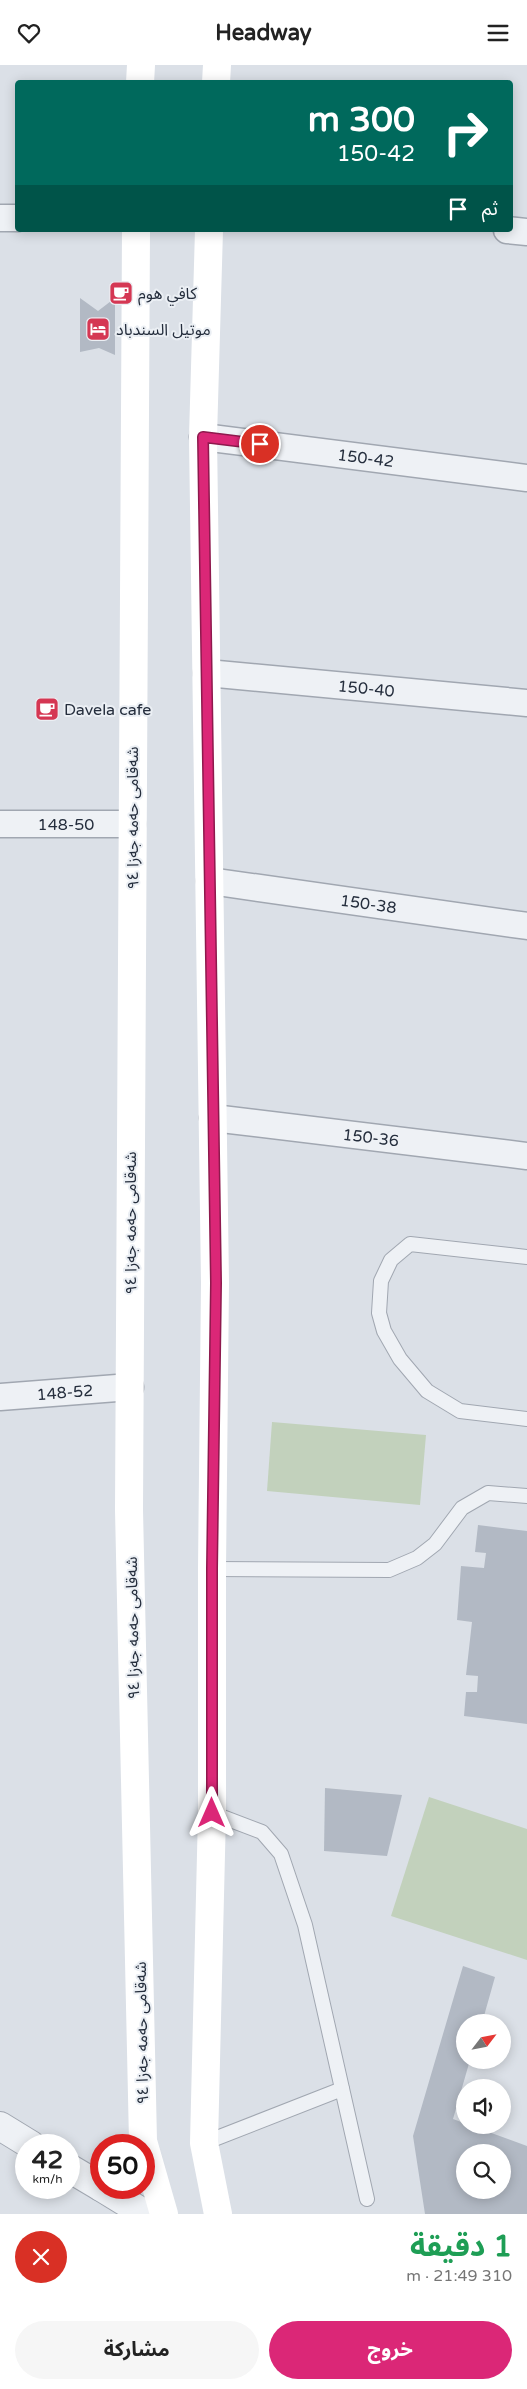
<!DOCTYPE html>
<html lang="ar">
<meta charset="utf-8">
<style>
body{margin:0;font-family:"Varela Round","Noto Sans Arabic",sans-serif;background:#f6f6f6;color:#222;direction:rtl;height:100vh;display:flex;flex-direction:column;font-size:19px;white-space:nowrap}
*{box-sizing:border-box;margin:0}
p{font-size:16px;color:#767676}
.icon{flex:none;width:28px;height:28px;fill:none;stroke:currentColor;stroke-width:2;stroke-linecap:round;stroke-linejoin:round}
.map{position:relative;height:2149px;overflow:hidden;direction:ltr}
.panel{display:flex;flex-direction:column;background:#fff;flex:1}
.panel>*{flex:none}
.hud{position:absolute;left:15px;top:15px;width:498px;height:152px;border-radius:5px;box-shadow:0 2px 12px #0003;direction:rtl;background:#00695c;color:#fff;overflow:hidden}
.needle{width:32px;rotate:58deg}
.controls{position:absolute;left:456px;top:1949px;display:grid;gap:10px}
.controls a{display:grid;place-items:center;width:55px;height:55px;border-radius:50%;background:#fff;box-shadow:0 2px 12px #0003;font-size:25px}
.speed{position:absolute;left:15px;top:2069px;display:flex;gap:10px;font-size:25px;font-weight:700;text-align:center}
.speed>*{display:grid;place-content:center;width:65px;height:65px;border-radius:50%;background:#fff;box-shadow:0 2px 12px #0003;line-height:1}
.speed small{font-size:12px;font-weight:400}
.speed .limit{border:8px solid #d22;background:#fff;color:#111}
.pin{position:absolute;display:grid;place-items:center;width:42px;height:42px;color:#fff;margin:-21px;border:2px solid #fff;border-radius:50%;box-shadow:0 1px 5px #0007}
.me{position:absolute;width:55px;margin:-28px;rotate:0deg;stroke-linejoin:round;filter:drop-shadow(0 0 4px #0008)}
.turn{display:flex;align-items:center;gap:18px;height:105px;padding:0 15px;font-size:22px}
.turn .icon{width:65px;height:65px;stroke-width:2.5}
.turn b{display:block;font-size:35px;line-height:42px}
.then{display:flex;align-items:center;height:48px;padding:0 15px;background:#0003;gap:10px;font-size:19px}
.round{display:grid;place-items:center;flex:none;width:52px;height:52px;border-radius:26px;background:#f6f6f6}
.headline{display:flex;align-items:center;justify-content:space-between;height:85px;padding:0 15px}
h1{font-size:30px;font-weight:700;line-height:38px;color:#1e9e55}
.cta{display:flex;gap:10px;margin-top:auto;padding:10px 15px}
.cta a{flex:1;height:58px;border-radius:30px;background:#db2777;color:#fff;font-size:20px;font-weight:700;line-height:58px;text-align:center}
.cta a+a{background:#f6f6f6;color:#222}
header{display:flex;justify-content:space-between;align-items:center;height:65px;padding:0 15px;background:#fff;font-size:22px;font-weight:700}
.map>svg:first-child{display:block}
.green{fill:#c2d1bc}
.building{fill:#b2b9c4;fill-rule:evenodd}
.lines{fill:none;stroke-linecap:round;stroke-linejoin:round}
.service-casing{stroke:#a1a7b1;stroke-width:16}
.minor-casing{stroke:#a1a7b1;stroke-width:29}
.tertiary-casing{stroke:#a1a7b1;stroke-width:30}
.service{stroke:#eef1f5;stroke-width:14}
.minor{stroke:#eef1f5;stroke-width:26}
.tertiary{stroke:#eef1f5;stroke-width:28}
.secondary{stroke:#fff;stroke-width:28}
.route-casing{stroke:#8e194d;stroke-width:12}
.route{stroke:#db2777;stroke-width:9}
.labels{text-anchor:middle;stroke-width:4;stroke-linejoin:round;paint-order:stroke}
.poi-label{font-size:16px;fill:#252e3d;stroke:#ebeff4;text-anchor:start}
.street-label{font-size:16px;fill:#252e3d;stroke:#ebeff4}
</style>
<header><svg class="icon" aria-label="menu" viewBox="0 0 24 24"><path d="M4 6h16M4 12h16M4 18h16"/></svg>Headway<svg class="icon" aria-label="heart" viewBox="0 0 24 24"><path d="M12 20l-8-8c-3-5 5-10 8-4 3-6 11-1 8 4z"/></svg></header>
<div class="map">
<svg width="527" height="2149" viewBox="0 0 527 2149">
<rect width="100%" height="100%" fill="#dbe0e7"/>
<g class="green">
<path d="M272,1357L426,1370L420,1440L267,1426Z"/>
<path d="M429,1732L527,1764V1895L391,1851Z"/>
</g>
<g class="building">
<path d="M80,233L98,246L115,233V290L99,283L80,287Z"/>
<path d="M478,1460L527,1466V1659L464,1651L466,1627H477L478,1611L466,1610L472,1557L457,1555L461,1501L484,1503L486,1488L475,1487Z"/>
<path d="M325,1723L402,1730L387,1791L324,1786Z"/>
<path d="M463,1901L495,1912L482,1958H465V1995H470L453,2054L527,2081V2149H425L413,2071ZM465,2088H502V2125H465Z"/>
</g>
<g class="lines">
<g class="service-casing">
<g id="service">
<path d="M527,1192L410,1179L391,1195L381,1216L379,1248L384,1266L400,1294L427,1326L460,1346L527,1354"/>
<path d="M212,1504L389,1505L417,1493L435,1479L462,1443L488,1428L527,1431"/>
<path d="M212,1748L262,1767L281,1789L305,1860L367,2134"/>
<path d="M204,2078L342,2024"/>
</g>
</g>
<g class="minor-casing">
<g id="minor">
<path d="M0,153H18"/>
<path d="M507,165L527,167"/>
<path id="s1" d="M203,372L527,413"/>
<path id="s2" d="M207,608L527,638"/>
<path id="s3" d="M0,759H132"/>
<path id="s4" d="M210,816L527,861"/>
<path id="s5" d="M213,1053L527,1091"/>
<path id="s6" d="M0,1332L130,1322"/>
</g>
</g>
<g class="tertiary-casing">
<g id="tertiary">
<path d="M0,2061L31,2080"/>
<path d="M69,2103L101,2122"/>
<path d="M101,2122L145,2149"/>
</g>
</g>
<use href="#service" class="service"/>
<use href="#minor" class="minor"/>
<use href="#tertiary" class="tertiary"/>
<g class="secondary">
<path d="M140,18L141,0"/>
<path d="M216,18L217,0"/>
<path d="M136,165L129,1445L143,2076L164,2149"/>
<path d="M209,165L203,372L215,1218L212,1504V1748L204,2078L218,2149"/>
</g>
</g>
<g class="lines">
<g class="route-casing">
<path id="route" d="M212,1748V1504L216,1218L203,372L260,379"/>
</g>
<use href="#route" class="route"/>
</g>
<defs>
<g id="cafe-square" transform="scale(1.25)"><rect x="-9" y="-9" width="18" height="18" rx="4" fill="#d53753" stroke="#ebeff4"/><path d="M-5.5-4.5H6V0H3Q3 3.5 0 3.5H-2.5Q-5.5 3.5-5.5 0ZM3-3.2v2h1.7v-2ZM-6 4.5H4V6H-6Z" fill="#fff"/></g>
<g id="hotel-square" transform="scale(1.25)"><rect x="-9" y="-9" width="18" height="18" rx="4" fill="#d53753" stroke="#ebeff4"/><path d="M-6-4.5h1.5V1H6V5H4.5V3h-9V5H-6ZM-4 0a1.8 1.8 0 1 1 3.6 0ZM.5 0V-2.5h3Q6-2.5 6 0Z" fill="#fff"/></g>
</defs>
<g fill-rule="evenodd">
<use href="#cafe-square" x="121" y="228"/>
<use href="#hotel-square" x="98" y="264"/>
<use href="#cafe-square" x="47" y="644"/>
</g>
<g class="labels">
<g class="poi-label">
<text x="138" y="234">كافي هوم</text>
<text x="116" y="270">موتيل السندباد</text>
<text x="64" y="650">Davela cafe</text>
</g>
<g class="street-label">
<text dy="6" stroke="none"><textPath href="#s1" startOffset="164">150-42</textPath></text>
<text dy="6" stroke="none"><textPath href="#s2" startOffset="160">150-40</textPath></text>
<text transform="translate(132 753) rotate(-90)" y="6">شەقامی حەمە جەزا ٩٤</text>
<text dy="6" stroke="none"><textPath href="#s3" startOffset="66">148-50</textPath></text>
<text dy="6" stroke="none"><textPath href="#s4" startOffset="160">150-38</textPath></text>
<text dy="6" stroke="none"><textPath href="#s5" startOffset="159">150-36</textPath></text>
<text transform="translate(130 1158) rotate(-90)" y="6">شەقامی حەمە جەزا ٩٤</text>
<text dy="6" stroke="none"><textPath href="#s6" startOffset="65">148-52</textPath></text>
<text transform="translate(132 1563) rotate(-91)" y="6">شەقامی حەمە جەزا ٩٤</text>
<text transform="translate(141 1968) rotate(-91)" y="6">شەقامی حەمە جەزا ٩٤</text>
</g>
</g>
</svg>
<div class="controls">
<a><svg class="needle" viewBox="-14 -14 28 28"><path d="M0-13l5 13h-10z" fill="#e53935"/><path d="M0 13l5-13h-10z" fill="#767676"/></svg></a>
<a><svg class="icon" aria-label="sound" viewBox="0 0 24 24"><path d="M4 9h4l5-4v14l-5-4H4zM17 9q2 3 0 6"/></svg></a>
<a><svg class="icon" aria-label="search" viewBox="0 0 24 24"><circle cx="10" cy="10" r="6"/><path d="M15 15l6 6"/></svg></a>
</div>
<div class="speed"><div>42<small>km/h</small></div><div class="limit">50</div></div>
<div class="pin" style="left:260px;top:379px;background:#d93025"><svg class="icon" aria-label="arrive" viewBox="0 0 24 24"><path d="M6 21V4h12l-3 4 3 4H6"/></svg></div>
<svg class="me" style="left:212px;top:1748px" viewBox="-20 -20 40 40"><path d="M0-17L14 15 0 8-14 15z" fill="#db2777" stroke="#fff" stroke-width="4"/></svg>
<div class="hud">
<div class="turn"><svg class="icon" aria-label="right" viewBox="0 0 24 24"><path d="M7 20v-9h11M14 6l5 5-5 5"/></svg><div><b>300 m</b>150-42</div></div>
<div class="then">ثم<svg class="icon" aria-label="arrive" viewBox="0 0 24 24"><path d="M6 21V4h12l-3 4 3 4H6"/></svg></div>
</div>
</div>
<section class="panel">
<div class="headline"><div><h1>1 دقيقة</h1><p>310 m · 21:49</p></div><a class="round" style="background:#d93025;color:#fff"><svg class="icon" aria-label="close" viewBox="0 0 24 24"><path d="M6 6l12 12M18 6L6 18"/></svg></a></div>
<div class="cta"><a>خروج</a><a>مشاركة</a></div>
</section>
